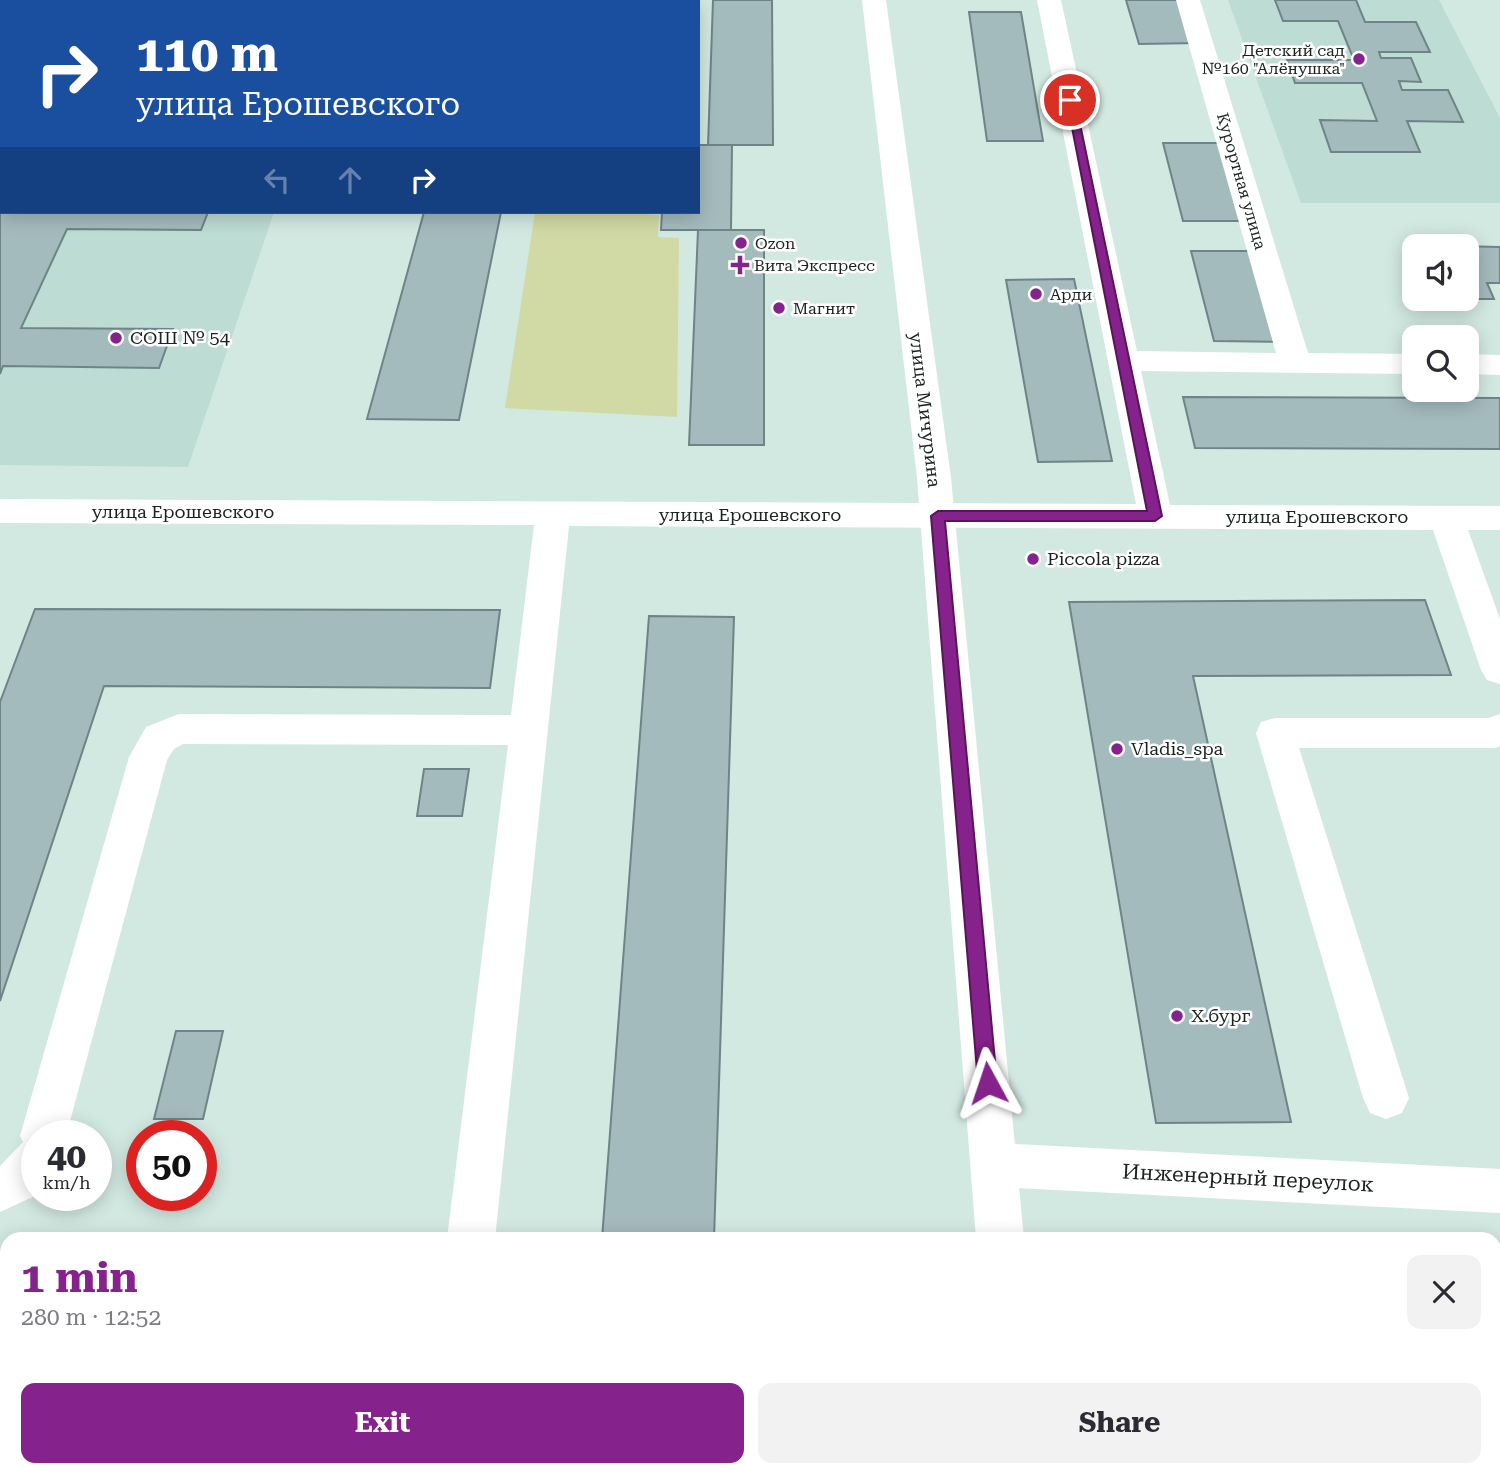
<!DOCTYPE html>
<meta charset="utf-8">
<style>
body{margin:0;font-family:"Roboto Serif",serif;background:#f2f2f3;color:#2b2b33;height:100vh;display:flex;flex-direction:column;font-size:26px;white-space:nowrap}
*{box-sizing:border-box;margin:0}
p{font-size:23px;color:#7c7c81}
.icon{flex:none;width:38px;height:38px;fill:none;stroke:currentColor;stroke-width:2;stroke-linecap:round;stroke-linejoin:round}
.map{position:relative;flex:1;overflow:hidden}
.panel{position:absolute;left:0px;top:1232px;width:1502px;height:245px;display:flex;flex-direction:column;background:#fff;border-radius:21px 21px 0 0;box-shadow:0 4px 18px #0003}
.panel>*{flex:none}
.guide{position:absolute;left:0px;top:0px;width:700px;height:214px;box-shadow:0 4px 18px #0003;background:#1a4fa0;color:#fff;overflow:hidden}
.fabs{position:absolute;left:1402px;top:234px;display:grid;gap:14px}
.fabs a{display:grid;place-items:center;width:77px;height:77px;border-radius:14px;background:#fff;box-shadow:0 4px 18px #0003;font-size:35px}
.speed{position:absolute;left:21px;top:1120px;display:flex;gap:14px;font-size:35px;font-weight:700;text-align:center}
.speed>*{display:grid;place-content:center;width:91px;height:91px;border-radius:50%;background:#fff;box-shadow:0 4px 18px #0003;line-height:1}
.speed small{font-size:18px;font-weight:400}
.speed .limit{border:10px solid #d22;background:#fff;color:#111}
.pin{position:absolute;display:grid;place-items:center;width:60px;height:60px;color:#fff;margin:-30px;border:4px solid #fff;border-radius:50%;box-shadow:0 2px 7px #0007}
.me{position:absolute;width:77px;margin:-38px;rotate:355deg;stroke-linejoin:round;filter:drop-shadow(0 0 5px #0008)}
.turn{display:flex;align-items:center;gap:24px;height:147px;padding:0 21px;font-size:32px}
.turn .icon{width:91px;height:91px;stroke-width:2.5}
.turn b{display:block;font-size:49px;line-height:60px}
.lanes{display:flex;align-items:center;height:66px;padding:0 21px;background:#0003;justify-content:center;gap:35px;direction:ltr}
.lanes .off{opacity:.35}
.round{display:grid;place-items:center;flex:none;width:74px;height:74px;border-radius:14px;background:#f2f2f3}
.head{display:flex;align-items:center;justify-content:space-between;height:119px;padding:0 21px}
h1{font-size:42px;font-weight:700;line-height:52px;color:#86228b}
.primary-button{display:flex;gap:14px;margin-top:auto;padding:14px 21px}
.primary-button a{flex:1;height:80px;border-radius:14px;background:#86228b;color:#fff;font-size:28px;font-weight:700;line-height:80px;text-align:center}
.primary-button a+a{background:#f2f2f3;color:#2b2b33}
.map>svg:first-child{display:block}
.built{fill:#bddcd4}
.green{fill:#d1daa5}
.building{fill:#a4bbbe;stroke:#6e8487;stroke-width:2}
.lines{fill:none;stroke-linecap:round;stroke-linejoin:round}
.minor{fill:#fff;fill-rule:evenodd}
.major{fill:#fff;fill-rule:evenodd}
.route{fill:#86228b;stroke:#57165a;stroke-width:2}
.poi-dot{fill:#86228b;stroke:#fff;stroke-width:2.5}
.labels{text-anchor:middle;stroke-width:5;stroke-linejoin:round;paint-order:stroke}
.far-poi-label{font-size:16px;fill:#1b2321;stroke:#fff;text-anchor:start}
.far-street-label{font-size:16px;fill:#1b2321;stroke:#fff}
.poi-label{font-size:18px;fill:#1b2321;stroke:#fff;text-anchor:start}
.street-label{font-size:18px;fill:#1b2321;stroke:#fff}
.near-street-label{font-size:21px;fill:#1b2321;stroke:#fff}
</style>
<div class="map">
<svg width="1500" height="1477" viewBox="0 0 1500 1477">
<rect width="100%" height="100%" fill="#d2e9e2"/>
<g class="built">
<path d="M0,0H124L2,2V212H274L188,467L0,465Z"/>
<path d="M1228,0H1439L1500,118V203H1301Z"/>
</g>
<path class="green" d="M535,212H645V214L659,215L658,237L679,238L677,417L505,408Z"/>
<g class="building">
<path d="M475,0H541L475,2Z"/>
<path d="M713,0H772L773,145H708Z"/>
<path d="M1126,0H1183L1198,43L1139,44Z"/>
<path d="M1275,0H1356L1365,22H1416L1430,52H1379L1381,58H1411L1421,82L1399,81L1402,90H1448L1463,122L1407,121L1420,152H1331L1320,120L1377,121L1362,83H1295L1287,60H1354L1338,21H1283Z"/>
<path d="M969,12H1021L1043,141H987Z"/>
<path d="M1163,143H1226L1250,221H1183Z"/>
<path d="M698,145H732L731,230H661L662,212H698Z"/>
<path d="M0,194L2,212H208L201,230L67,229L21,328L173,329L159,368L3,366L0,374Z"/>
<path d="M424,212H501L459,420L367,419Z"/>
<path d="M698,230H764V445H689Z"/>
<path d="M1412,245L1500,247V283H1487L1494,299H1466V247H1414V252Z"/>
<path d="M1191,251H1259L1286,342L1214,341Z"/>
<path d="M1074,279L1112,461L1038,462L1006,280Z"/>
<path d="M1183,397L1500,398V449L1195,448Z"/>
<path d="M1425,600L1451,675L1193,676L1291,1122L1156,1123L1069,602Z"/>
<path d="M35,609L500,610L490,688L104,686L0,1001V702Z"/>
<path d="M649,616L734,617L714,1239H602Z"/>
<path d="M424,769H469L462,816H417Z"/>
<path d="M176,1031H223L203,1119H154Z"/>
<path d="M0,1359H7V1470H63L62,1477H0Z"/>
<rect x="584" y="1470" width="122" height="7"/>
<path d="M1179,1470H1337L1338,1477H1180Z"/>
</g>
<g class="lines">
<g class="minor">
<path d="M1037,0H1061L1137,351L1276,353L1176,0H1200L1308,353L1414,354V374L1141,371L1170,505L1500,506V530H1468L1500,619V684L1487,680L1481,670L1433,530L569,526L495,1239H447L508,745L183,744L174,749L167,760L66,1136H37V1195L0,1212V1166L23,1142L20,1136L129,757L146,727L179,714L511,715L534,525L0,523V499L1136,504Z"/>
<path d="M1466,354L1500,355V375L1466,374Z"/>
<path d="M1500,714V746L1495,748H1299L1409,1098L1402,1113L1386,1119L1370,1113L1363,1098L1256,733L1261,722L1275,718H1488Z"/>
<path d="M995,1143L1500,1169V1213L995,1187L979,1180L972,1165L979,1150Z"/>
<path d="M419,1470H471L470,1477H418Z"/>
</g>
<g class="major">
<path d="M862,0H886L951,478L1024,1239H976L917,478Z"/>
<path d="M990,1470H1042L1043,1477H991Z"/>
</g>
</g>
<path class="route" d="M1066,97L1075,100L1162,516L1155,521H945L997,1083L994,1088L988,1091L981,1088L978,1083L931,516L938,511H1147Z"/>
<g class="poi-dot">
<circle cx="1359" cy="59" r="7"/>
<circle cx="741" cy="243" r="7"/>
<path d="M736.5 254.5h7v7h7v7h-7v7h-7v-7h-7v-7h7z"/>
<circle cx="1036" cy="294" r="7"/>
<circle cx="779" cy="308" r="7"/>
<circle cx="116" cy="338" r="7"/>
<circle cx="1033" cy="559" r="7"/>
<circle cx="1117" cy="749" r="7"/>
<circle cx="1177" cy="1016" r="7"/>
</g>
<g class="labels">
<g class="far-poi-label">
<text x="1345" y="56" text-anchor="end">Детский сад<tspan x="1345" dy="18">№160 "Алёнушка"</tspan></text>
<text x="755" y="249">Ozon</text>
<text x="754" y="271">Вита Экспресс</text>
<text x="1050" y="300">Арди</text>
<text x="793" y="314">Магнит</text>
</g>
<g class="far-street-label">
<text transform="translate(1242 181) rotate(74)" y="6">Курортная улица</text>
</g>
<g class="poi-label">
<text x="130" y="344">СОШ № 54</text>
<text x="1047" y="565">Piccola pizza</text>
<text x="1131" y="755">Vladis_spa</text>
<text x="1191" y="1022">Х.бург</text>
</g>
<g class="street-label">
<text transform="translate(925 410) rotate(83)" y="6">улица Мичурина</text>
<text x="183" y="518">улица Ерошевского</text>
<text x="750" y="521">улица Ерошевского</text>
<text x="1317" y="523">улица Ерошевского</text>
</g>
<g class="near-street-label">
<text transform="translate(1248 1178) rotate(3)" y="7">Инженерный переулок</text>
</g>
</g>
</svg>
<div class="fabs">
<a><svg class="icon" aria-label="sound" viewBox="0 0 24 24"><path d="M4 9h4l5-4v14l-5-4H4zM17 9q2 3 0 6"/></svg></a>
<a><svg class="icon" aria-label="search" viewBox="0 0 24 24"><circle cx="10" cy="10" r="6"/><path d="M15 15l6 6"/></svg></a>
</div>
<div class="speed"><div>40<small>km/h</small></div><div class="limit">50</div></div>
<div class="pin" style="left:1070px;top:100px;background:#d93025"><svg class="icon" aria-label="arrive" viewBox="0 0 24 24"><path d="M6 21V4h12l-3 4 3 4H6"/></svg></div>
<svg class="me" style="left:988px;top:1083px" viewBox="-20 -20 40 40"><path d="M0-17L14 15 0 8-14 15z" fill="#86228b" stroke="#fff" stroke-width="4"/></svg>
<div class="guide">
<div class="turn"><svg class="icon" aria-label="right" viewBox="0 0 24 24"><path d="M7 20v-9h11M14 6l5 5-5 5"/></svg><div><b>110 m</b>улица Ерошевского</div></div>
<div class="lanes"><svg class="icon off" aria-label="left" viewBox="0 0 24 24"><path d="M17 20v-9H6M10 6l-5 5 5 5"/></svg><svg class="icon off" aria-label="ahead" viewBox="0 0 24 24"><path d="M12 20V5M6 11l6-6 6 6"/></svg><svg class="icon" aria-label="right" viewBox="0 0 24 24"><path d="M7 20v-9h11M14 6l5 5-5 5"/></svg></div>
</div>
<section class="panel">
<div class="head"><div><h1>1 min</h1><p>280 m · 12:52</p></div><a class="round"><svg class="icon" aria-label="close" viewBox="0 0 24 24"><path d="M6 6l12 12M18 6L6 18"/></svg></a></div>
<div class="primary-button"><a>Exit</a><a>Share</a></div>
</section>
</div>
